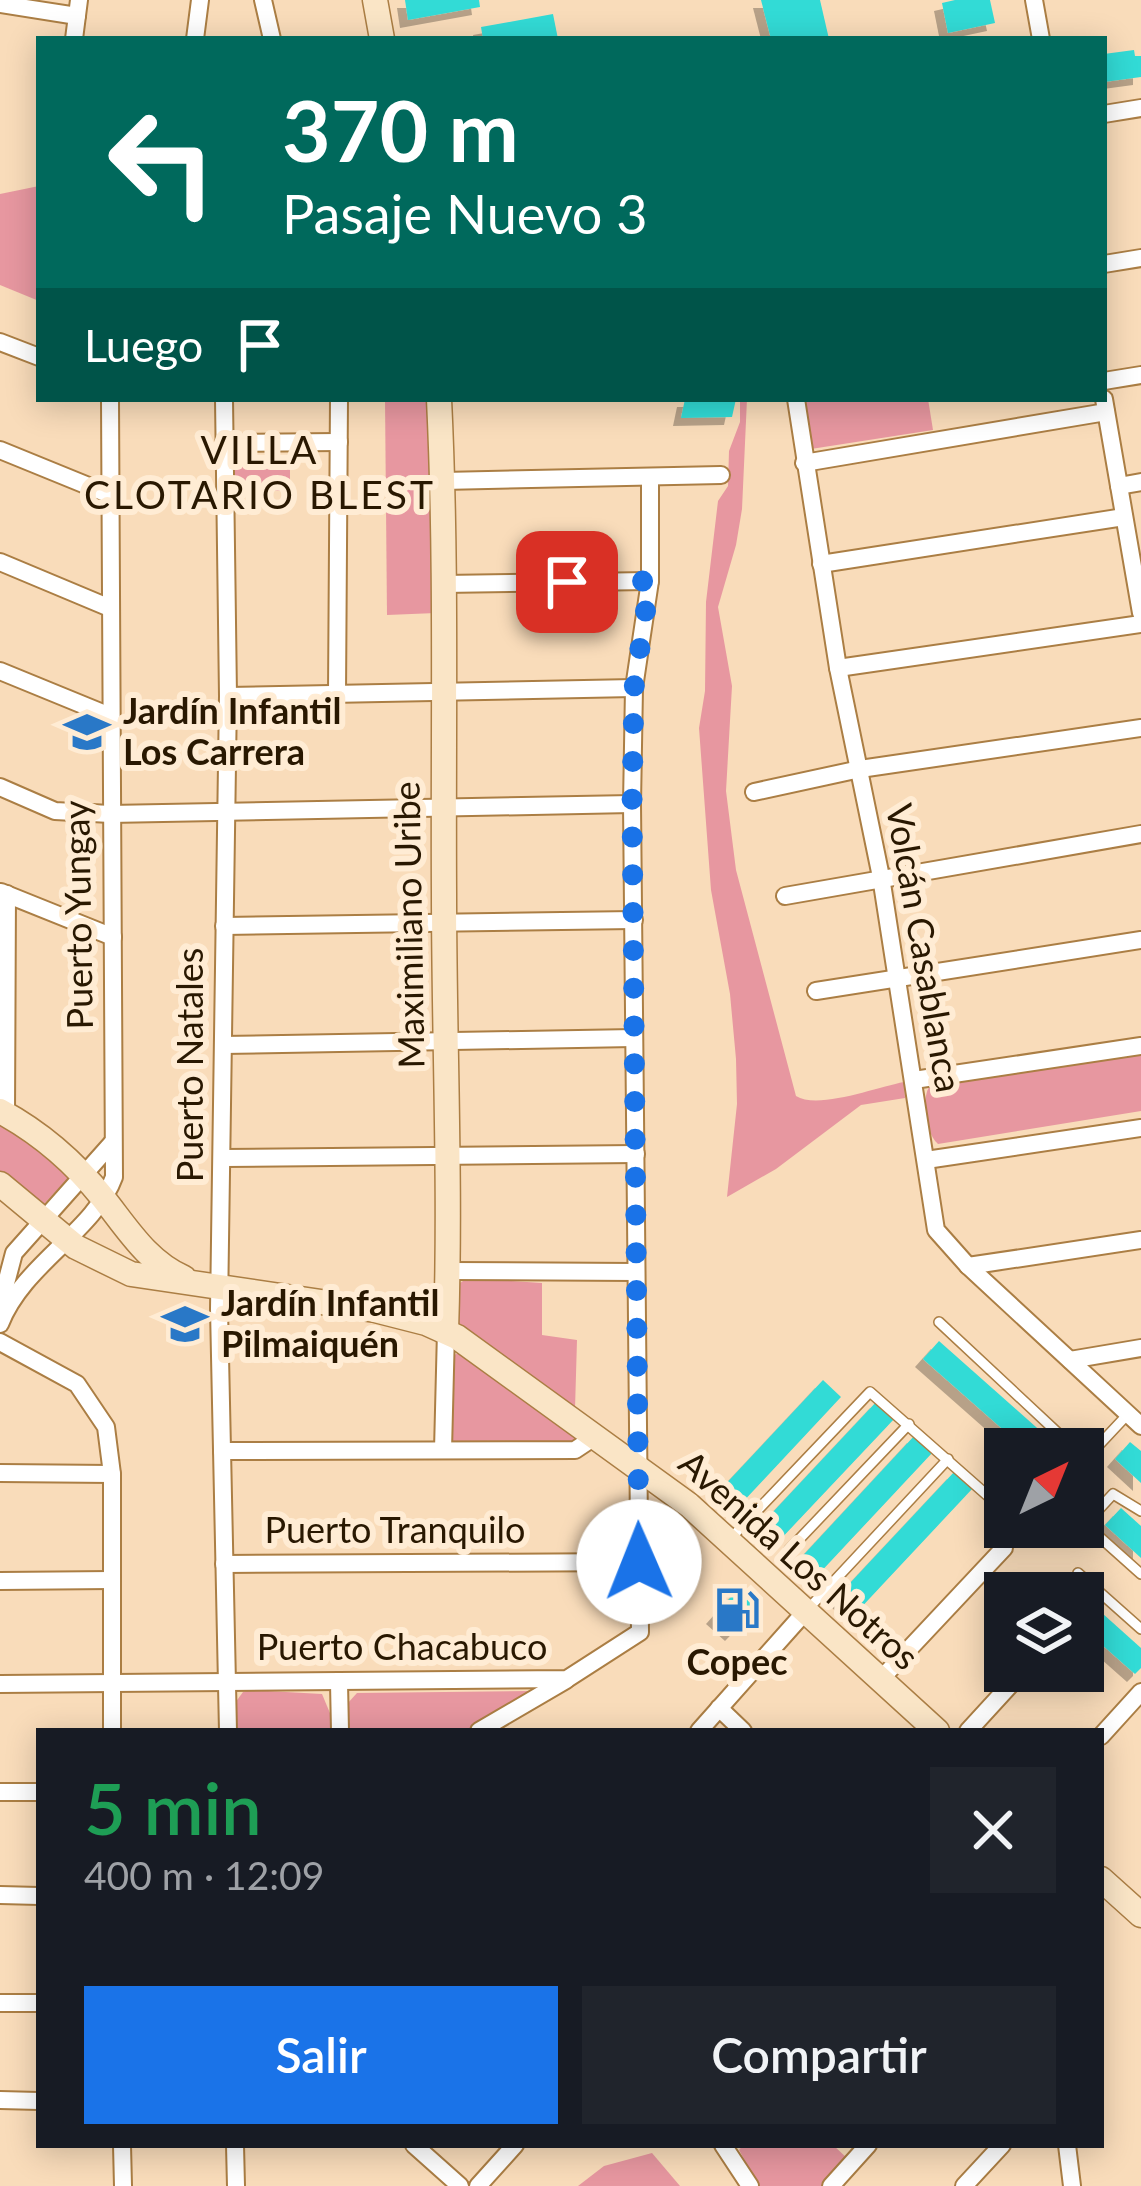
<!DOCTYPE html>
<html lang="es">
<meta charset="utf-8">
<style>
body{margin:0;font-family:Lato,sans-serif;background:#20242c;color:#f1f3f6;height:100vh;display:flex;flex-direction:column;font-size:45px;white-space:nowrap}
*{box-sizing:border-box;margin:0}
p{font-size:39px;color:#9ea1a6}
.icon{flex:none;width:66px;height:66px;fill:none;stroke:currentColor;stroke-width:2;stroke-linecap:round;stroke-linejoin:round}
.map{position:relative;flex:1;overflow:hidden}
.drawer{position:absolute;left:36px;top:1728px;width:1068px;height:420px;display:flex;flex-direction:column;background:#171b24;border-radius:0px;box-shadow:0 6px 30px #0003}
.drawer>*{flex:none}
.guide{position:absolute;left:36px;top:36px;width:1071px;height:366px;border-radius:0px;box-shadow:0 6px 30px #0003;background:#00695c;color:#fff;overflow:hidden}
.needle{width:78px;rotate:43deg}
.buttons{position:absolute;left:984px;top:1428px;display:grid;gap:24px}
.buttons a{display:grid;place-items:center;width:120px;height:120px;border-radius:0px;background:#171b24;box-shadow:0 6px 30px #0003;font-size:60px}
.pin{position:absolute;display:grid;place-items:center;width:102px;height:102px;color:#fff;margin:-51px;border-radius:24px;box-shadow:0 6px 18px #0006}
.me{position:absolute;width:132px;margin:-66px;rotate:359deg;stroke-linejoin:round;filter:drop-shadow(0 0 9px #0008)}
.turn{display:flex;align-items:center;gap:42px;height:252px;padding:0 48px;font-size:54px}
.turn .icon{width:156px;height:156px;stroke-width:2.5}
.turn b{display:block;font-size:84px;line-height:102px}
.then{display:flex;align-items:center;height:114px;padding:0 48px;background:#0003;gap:24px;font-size:45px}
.round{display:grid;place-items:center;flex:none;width:126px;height:126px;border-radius:0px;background:#20242c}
.overview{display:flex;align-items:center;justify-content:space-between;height:204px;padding:0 48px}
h1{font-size:72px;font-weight:600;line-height:90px;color:#1e9e55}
.action{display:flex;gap:24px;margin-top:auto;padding:24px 48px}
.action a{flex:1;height:138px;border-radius:0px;background:#1a73e8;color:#fff;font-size:48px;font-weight:600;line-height:138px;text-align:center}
.action a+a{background:#20242c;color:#f1f3f6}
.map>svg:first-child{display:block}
.green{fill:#e797a0}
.building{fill:#32dbd6;filter:url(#shadow)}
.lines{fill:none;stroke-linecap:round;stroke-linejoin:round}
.lane-casing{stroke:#ab7e44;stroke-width:12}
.street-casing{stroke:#ab7e44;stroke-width:20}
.secondary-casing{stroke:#ab7e44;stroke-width:27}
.lane{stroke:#fff;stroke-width:9}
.street{stroke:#fff;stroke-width:16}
.secondary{stroke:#fae5c6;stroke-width:24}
.route{stroke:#1a73e8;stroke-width:21;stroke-dasharray:0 37.8}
.labels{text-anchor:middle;stroke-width:12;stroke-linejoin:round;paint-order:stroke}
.poi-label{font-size:36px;font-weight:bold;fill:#291801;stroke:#ffecd4;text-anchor:start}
.street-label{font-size:36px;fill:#291801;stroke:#ffecd4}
.neighbourhood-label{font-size:39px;letter-spacing:3px;fill:#291801;stroke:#ffecd4}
</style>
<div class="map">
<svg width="1141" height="2186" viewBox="0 0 1141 2186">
<defs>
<filter id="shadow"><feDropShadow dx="-8" dy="8" stdDeviation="0" flood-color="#0004"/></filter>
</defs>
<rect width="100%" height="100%" fill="#f9dcba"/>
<g class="green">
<path d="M39,186V301L0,285V194Z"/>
<path d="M385,399H429L436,613L387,615Z"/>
<path d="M740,399H747L742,509L736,545L718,607L732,686L726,791L736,870L796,1096C818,1110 877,1087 904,1082L905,1098L861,1105L776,1169L727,1197L737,1104L736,1059L730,994L711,890L699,728L705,691L706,602L718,501L728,486L729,451L740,422Z"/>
<path d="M928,399L933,430L811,449L804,400Z"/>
<path d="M234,455L290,456V491L235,489Z"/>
<path d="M1141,1053V1111L938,1144C926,1134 921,1101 929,1087Z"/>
<path d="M0,1118L70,1176L44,1204L0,1173Z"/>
<path d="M468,1278L542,1283V1335L577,1340L575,1409L455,1326V1286Z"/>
<path d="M461,1351L580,1433L578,1442H453L449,1438L448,1359Z"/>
<path d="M250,1690L322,1694L332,1718V1731H233L232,1707L243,1692Z"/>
<path d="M531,1691L524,1700L468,1731H348L347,1704L357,1693Z"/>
<path d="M743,2145H833L848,2159L825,2186H759L739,2150Z"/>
<path d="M652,2153L680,2186H578L604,2166Z"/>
</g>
<g class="building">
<path d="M405,0H479L480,7L408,20Z"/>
<path d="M761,0H820L829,39H771Z"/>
<path d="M955,0H990L995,23L948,33L942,3Z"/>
<path d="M553,14L558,39H483L481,27Z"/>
<path d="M1134,50L1135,56H1141V77L1104,82V54Z"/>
<path d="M685,399H736L732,417L681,418Z"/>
<path d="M939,1341L1054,1443L1049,1449H1025L923,1359Z"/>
<path d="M823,1380L841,1397L739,1506L721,1489Z"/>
<path d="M878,1400L896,1417L777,1543L759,1527Z"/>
<path d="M915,1435L933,1452L815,1578L797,1562Z"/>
<path d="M1130,1442L1141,1451V1483L1115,1459Z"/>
<path d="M955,1471L973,1488L855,1614L837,1597Z"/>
<path d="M1121,1508L1141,1526V1558L1105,1525Z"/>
<path d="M740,1587L760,1605L733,1633L714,1616Z"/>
<path d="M1083,1596L1141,1648V1668L1135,1674L1083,1628Z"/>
</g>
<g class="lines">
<g class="lane-casing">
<g id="lane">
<path d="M939,1322L1075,1449"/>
<path d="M1083,1462L1128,1414"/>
<path d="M1141,1511L1113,1494L1089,1520L1094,1532L1141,1574"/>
<path d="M731,1538L870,1392L988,1496"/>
<path d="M789,1550L909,1424"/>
<path d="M1078,1573L1141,1629"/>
<path d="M809,1608L948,1459"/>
</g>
</g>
<g class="street-casing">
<g id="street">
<path d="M263,0L272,39"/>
<path d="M1034,0L1041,39"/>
<path d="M0,4L77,16"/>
<path d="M74,39L79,0"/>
<path d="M195,39L200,0"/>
<path d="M1104,114L1141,108"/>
<path d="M1104,264L1141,258"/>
<path d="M0,342L39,357"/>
<path d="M1104,381L1141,375"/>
<path d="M224,399L228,696L219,1309L228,1731"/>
<path d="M796,399L838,668L881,877L936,1230L968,1266L1141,1426"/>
<path d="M1104,399L1141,613"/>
<path d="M224,443L339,442"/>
<path d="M0,450L108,494"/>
<path d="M804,463L1106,412"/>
<path d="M443,481L721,475"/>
<path d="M1119,486L1141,482"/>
<path d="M0,562L110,608"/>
<path d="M821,564L1124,517"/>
<path d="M443,584L650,581"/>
<path d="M838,668L1141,624"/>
<path d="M0,671L110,716"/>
<path d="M337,694L339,399"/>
<path d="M228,696L634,688"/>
<path d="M0,787L55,811L110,814L632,804"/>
<path d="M754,792L860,769L1141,728"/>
<path d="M1,892L113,937"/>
<path d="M785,896L1141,834"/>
<path d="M224,926L634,920"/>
<path d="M816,991L1141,940"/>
<path d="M223,1045L634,1038"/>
<path d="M914,1080L1141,1046"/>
<path d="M6,1114L7,894"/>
<path d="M224,1158L636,1154"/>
<path d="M926,1160L1141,1128"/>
<path d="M968,1266L1141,1240"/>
<path d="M448,1271L636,1272"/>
<path d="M0,1306L14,1253L112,1143"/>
<path d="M0,1324C24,1263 94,1232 114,1177L110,399"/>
<path d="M0,1342L77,1384L106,1427L112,1474V1731"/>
<path d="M1070,1360L1141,1348"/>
<path d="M443,1450L446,1331"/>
<path d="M222,1451L575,1450L596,1436"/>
<path d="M0,1473L112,1474"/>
<path d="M224,1564L639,1562"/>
<path d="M0,1581L112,1580"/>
<path d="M880,1680L1004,1548"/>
<path d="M339,1683L340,1731"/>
<path d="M0,1684L567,1679L640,1632L632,804L634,688L650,581V477"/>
<path d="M719,1708L743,1731"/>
<path d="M479,1731L566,1680"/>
<path d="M699,1731L805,1612"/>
<path d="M968,1731L1023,1671"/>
<path d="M1101,1736L1141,1692"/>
<path d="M0,1792H39"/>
<path d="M0,1895L39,1896"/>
<path d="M0,2003H39"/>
<path d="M0,2100L39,2101"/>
<path d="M122,2145L123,2186"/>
<path d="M235,2145L236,2186"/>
<path d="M414,2145L460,2186"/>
<path d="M723,2145L750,2186"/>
<path d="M1067,2145L1072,2186"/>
<path d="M478,2186L515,2145"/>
<path d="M831,2186L868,2145"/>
<path d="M964,2186L1002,2145"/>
</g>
</g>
<g class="secondary-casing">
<g id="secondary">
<path d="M375,0L382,39"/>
<path d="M439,399C447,563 443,728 444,893C444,1039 451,1185 446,1331"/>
<path d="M0,1111C39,1132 75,1163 103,1198C127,1228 147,1262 184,1278"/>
<path d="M0,1184L76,1247L131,1274L375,1310L426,1323L457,1337L689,1505L937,1731"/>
<path d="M1101,1879L1141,1915"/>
</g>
</g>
<use href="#lane" class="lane"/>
<use href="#street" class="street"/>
<use href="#secondary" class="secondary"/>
</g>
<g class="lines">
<path class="route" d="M567,582L650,581L634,688L632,804L639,1562"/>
</g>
<defs>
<g id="school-bare" transform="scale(3.6)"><path d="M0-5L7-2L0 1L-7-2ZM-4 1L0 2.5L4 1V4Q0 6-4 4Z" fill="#2978c7" stroke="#ffecd4" stroke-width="2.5" paint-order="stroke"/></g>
<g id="fuel-bare" transform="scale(3.6)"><path d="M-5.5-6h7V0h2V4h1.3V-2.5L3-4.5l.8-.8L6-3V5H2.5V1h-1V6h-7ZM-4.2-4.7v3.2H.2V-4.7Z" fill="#2978c7" stroke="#ffecd4" stroke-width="2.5" paint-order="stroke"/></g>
</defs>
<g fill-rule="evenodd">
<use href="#school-bare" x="87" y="732"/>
<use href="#school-bare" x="185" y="1324"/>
<use href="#fuel-bare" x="737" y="1610"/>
</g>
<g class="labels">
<g class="poi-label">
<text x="123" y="724">Jardín Infantil<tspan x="123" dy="41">Los Carrera</tspan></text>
<text x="221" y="1316">Jardín Infantil<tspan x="221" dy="41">Pilmaiquén</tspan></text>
<text x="737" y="1675" text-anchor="middle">Copec</text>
</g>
<g class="street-label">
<text transform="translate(78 915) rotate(-91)" y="13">Puerto Yungay</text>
<text transform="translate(409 925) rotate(-91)" y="13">Maximiliano Uribe</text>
<text transform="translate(924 948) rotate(80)" y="13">Volcán Casablanca</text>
<text transform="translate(190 1065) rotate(-90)" y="13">Puerto Natales</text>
<text x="395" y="1543">Puerto Tranquilo</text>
<text transform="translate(799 1560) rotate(42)" y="13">Avenida Los Notros</text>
<text x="402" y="1660">Puerto Chacabuco</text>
</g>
<g class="neighbourhood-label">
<text x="260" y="464">VILLA<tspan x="260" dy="45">CLOTARIO BLEST</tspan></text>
</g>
</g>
</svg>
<div class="buttons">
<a><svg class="needle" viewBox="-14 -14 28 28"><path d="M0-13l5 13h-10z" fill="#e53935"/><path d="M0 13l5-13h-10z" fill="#9ea1a6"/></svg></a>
<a><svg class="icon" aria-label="layers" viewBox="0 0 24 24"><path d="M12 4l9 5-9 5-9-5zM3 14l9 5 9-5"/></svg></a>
</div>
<div class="pin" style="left:567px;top:582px;background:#d93025"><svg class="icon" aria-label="arrive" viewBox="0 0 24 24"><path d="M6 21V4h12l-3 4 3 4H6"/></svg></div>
<svg class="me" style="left:639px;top:1562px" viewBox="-20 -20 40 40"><circle r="19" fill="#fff"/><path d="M0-13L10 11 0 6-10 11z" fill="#1a73e8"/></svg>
<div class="guide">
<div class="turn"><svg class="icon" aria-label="left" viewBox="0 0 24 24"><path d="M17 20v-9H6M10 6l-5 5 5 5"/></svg><div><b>370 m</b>Pasaje Nuevo 3</div></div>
<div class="then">Luego<svg class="icon" aria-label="arrive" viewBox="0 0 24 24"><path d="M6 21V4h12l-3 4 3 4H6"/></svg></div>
</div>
<section class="drawer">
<div class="overview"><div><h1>5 min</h1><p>400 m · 12:09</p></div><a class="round"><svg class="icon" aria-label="close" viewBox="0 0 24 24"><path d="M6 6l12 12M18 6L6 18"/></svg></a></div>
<div class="action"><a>Salir</a><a>Compartir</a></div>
</section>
</div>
